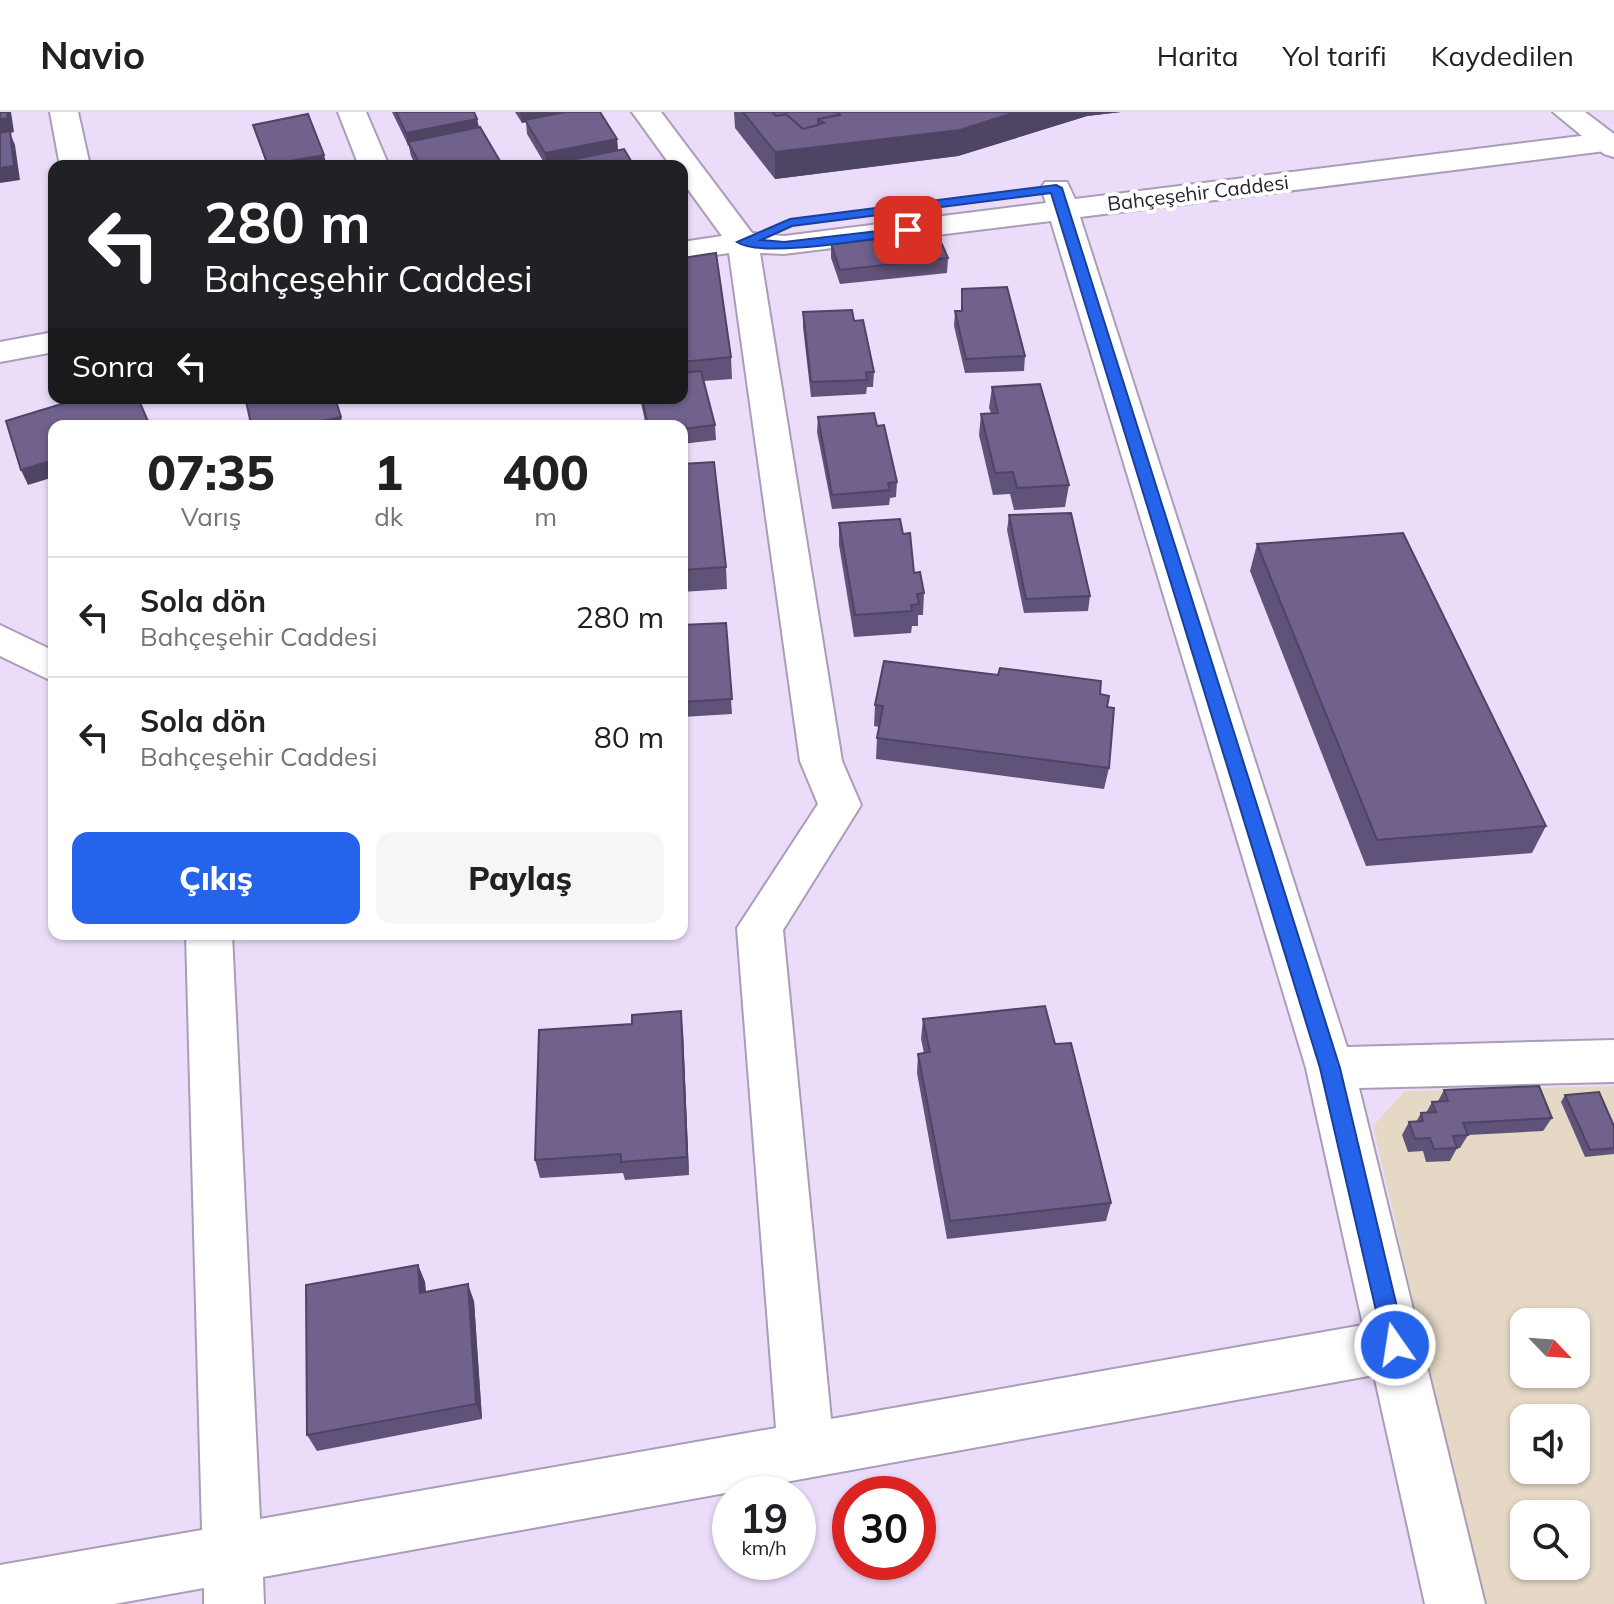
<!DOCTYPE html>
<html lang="tr">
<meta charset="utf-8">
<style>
body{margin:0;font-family:Mulish,sans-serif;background:#f6f6f6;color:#202124;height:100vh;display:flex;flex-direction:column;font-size:30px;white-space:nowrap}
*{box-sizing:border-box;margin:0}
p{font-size:26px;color:#757577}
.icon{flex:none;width:44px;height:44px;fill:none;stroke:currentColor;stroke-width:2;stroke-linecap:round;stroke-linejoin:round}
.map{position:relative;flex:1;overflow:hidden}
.details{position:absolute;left:48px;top:308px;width:640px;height:520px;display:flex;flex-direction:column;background:#fff;border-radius:16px;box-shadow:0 2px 6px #0004}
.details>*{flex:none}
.hud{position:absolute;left:48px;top:48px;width:640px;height:244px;border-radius:16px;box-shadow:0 2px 6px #0004;background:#202124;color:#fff;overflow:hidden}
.needle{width:52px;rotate:115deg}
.fabs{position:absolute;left:1510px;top:1196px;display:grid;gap:16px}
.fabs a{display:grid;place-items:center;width:80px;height:80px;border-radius:16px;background:#fff;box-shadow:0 2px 6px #0004;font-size:40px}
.speed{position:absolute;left:712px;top:1364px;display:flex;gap:16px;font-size:40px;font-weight:700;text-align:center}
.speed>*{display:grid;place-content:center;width:104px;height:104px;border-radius:50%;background:#fff;box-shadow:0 2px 6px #0004;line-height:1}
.speed small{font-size:20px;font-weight:400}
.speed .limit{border:12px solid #d22;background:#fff;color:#111}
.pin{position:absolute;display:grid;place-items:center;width:68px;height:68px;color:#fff;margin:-34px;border-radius:16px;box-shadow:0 4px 12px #0006}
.me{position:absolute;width:88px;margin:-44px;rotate:347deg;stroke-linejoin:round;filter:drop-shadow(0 0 6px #0008)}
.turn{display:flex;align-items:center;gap:28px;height:168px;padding:0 24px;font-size:36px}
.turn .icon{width:104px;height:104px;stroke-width:2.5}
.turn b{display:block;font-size:56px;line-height:68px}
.then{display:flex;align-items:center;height:76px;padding:0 24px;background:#0003;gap:16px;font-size:30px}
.eta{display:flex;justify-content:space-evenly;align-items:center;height:136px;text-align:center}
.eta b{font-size:48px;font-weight:800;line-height:56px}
.primary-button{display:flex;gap:16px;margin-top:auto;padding:16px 24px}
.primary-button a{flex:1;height:92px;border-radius:16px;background:#2563eb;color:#fff;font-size:32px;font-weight:800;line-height:92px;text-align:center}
.primary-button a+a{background:#f6f6f6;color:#202124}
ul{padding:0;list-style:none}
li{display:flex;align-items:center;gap:24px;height:120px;padding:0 24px;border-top:2px solid #e0e0e0}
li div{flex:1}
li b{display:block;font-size:30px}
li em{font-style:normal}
header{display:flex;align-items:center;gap:48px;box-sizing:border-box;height:112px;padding:0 40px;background:#fff;border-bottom:2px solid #e0e0e0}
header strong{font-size:38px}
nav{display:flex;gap:44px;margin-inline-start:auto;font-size:28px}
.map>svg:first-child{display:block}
.education{fill:#e5d8c5;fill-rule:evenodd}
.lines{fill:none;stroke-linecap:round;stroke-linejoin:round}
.minor-casing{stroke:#aa9db8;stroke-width:4}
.trunk-casing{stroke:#aa9db8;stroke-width:4}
.minor{fill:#fff;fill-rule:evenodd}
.trunk{fill:#fff;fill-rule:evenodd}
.wall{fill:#605379}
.shaded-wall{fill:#4e4463}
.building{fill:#70618d;stroke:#4e4463;stroke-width:2}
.route{fill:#2563eb;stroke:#184099;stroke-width:2}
.labels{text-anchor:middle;stroke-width:8;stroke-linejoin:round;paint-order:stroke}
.far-street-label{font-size:20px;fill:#28222d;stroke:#fff}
</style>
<header>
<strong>Navio</strong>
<nav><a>Harita</a><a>Yol tarifi</a><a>Kaydedilen</a></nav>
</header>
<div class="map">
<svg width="1614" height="1492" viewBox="0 0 1614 1492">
<rect width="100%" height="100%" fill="#ebddfa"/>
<path class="education" d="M1614,974V1492H1483L1373,1014L1405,979ZM1524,1210H1576V1262H1524ZM1524,1306H1576V1358H1524ZM1524,1402H1576V1454H1524Z"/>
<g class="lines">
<g class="minor-casing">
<g id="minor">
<path d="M50,0H78L90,54H60Z"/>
<path d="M338,0H366L389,54H359Z"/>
<path d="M632,0H661L752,121L784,124L1046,91L1041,76L1045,70H1067L1075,87L1605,21L1614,24V36L1605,39L1080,105L1347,935L1614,928V970L1359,976L1485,1492H1425L1374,1263L263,1465L264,1492H204V1476L114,1492H0V1453L202,1418L186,822H232L260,1407L776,1316L737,816L818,692L800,649L729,141L682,148V130L722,124L682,69V54H671ZM1051,109L1306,956L1363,1213L831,1307L783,818L861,693L842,649L760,141L784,142Z"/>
<path d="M54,220V240L0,250V230Z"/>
<path d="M0,513L54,539V570L0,544Z"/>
</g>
</g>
<g class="trunk-casing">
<path id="trunk" d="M1553,0H1585L1614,22V45L1604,42Z"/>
</g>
<use href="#minor" class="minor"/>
<use href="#trunk" class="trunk"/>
</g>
<g class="wall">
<path d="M392,0H474L477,7L479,15L501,54H416L411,44L409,35Z"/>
<path d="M515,0H600L617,27L618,38L634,54H546L527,22L526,10L522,11Z"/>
<path d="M734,0H1121L1087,4L958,44L775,67L735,16Z"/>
<path d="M253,13L327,54H267Z"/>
<path d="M831,132L948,146L947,161L840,172L831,146Z"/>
<path d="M682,146L731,245L732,267L704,269L715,313L716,328L682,332V314H646L640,286H682Z"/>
<path d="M962,177L1025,244L1024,259L965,261L954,214L955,199H961Z"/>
<path d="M803,200L854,209L874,260L873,275H867L866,282L811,285L803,215Z"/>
<path d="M992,275L1069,373L1065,395L1014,398L1010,382L993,383L979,323L981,302L991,301L989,296Z"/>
<path d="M818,305L877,314L897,370L896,385L890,386L889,393L832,397L817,320Z"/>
<path d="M682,352L726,455L727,477L682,480Z"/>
<path d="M1009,403L1090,484L1088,499L1024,501L1007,418Z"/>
<path d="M839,411L914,461L924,481L923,503H918V514H912L911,521L854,525L839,433Z"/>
<path d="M1257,432L1546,714L1532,741L1366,754L1250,459Z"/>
<path d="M726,511L732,602L682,605V513Z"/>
<path d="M1100,582L1107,595L1109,656L1104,677L876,647L877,626L879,615L874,614L875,593Z"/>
<path d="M923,907L1055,932L1111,1091L1106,1109L947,1127L917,961L918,942L924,941L921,927Z"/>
<path d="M683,919L689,1063L625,1068L623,1061L540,1066L535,1048Z"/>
<path d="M1444,978L1552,1006L1543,1019L1468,1023L1460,1036H1457L1450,1049L1426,1050L1423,1039L1408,1040L1402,1023L1409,1010H1416L1421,1001H1426L1432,990L1438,989Z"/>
<path d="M1565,983L1614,1014V1042L1585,1045L1561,990Z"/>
<path d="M418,1153L425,1170L426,1180L474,1189L482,1307L317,1339L307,1323Z"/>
</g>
<g class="shaded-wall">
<path d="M7,0H11L14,20L10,21L15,33L20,68L0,71V7Z"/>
<path d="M520,0H578L525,8L526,10L522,11Z"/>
<path d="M1016,0H1121L1087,4L958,44L775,67V40Z"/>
<path d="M477,7L480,21L408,30V35L406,21Z"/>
<path d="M617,27L618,41L551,52V54H547L545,41Z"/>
<path d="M324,43L327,54L268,53Z"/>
<path d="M500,49L501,54H478Z"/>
<path d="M341,305L343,314H297Z"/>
<path d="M54,348V365L28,373L21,358Z"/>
<path d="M681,899L683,919L689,1063L687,1045Z"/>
<path d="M418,1153L425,1170L427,1198L420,1181Z"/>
<path d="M468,1172L474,1189L482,1307L476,1292Z"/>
</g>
<g class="building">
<path d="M0,0H7L8,6L0,7Z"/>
<path d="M396,0H474L477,7L406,21Z"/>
<path d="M565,0H600L617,27L545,41L525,8Z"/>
<path d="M743,0H772L776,4L786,2L803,17L824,11L818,7L840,3L838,0H1016L960,18L775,40Z"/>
<path d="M772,0H837V3L818,7V13L803,17L786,2L776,4Z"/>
<path d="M308,2L324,43L268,53L253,13Z"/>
<path d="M480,15L500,49L478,54H421L408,30Z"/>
<path d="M10,19L14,54L0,56V21Z"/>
<path d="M624,37L634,54H552L551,52Z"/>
<path d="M937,121L948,146L840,158L831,132Z"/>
<path d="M716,141L731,245L682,250V146Z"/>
<path d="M1007,175L1025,244L966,247L955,199H962V177Z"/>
<path d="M852,198L854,209L863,208L874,260H866L867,268L811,270L803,200Z"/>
<path d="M701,259L715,313L682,317V314H648L642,286H682V261Z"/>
<path d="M1040,272L1069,373L1017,376L1013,360L995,361L981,302L998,301L992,275Z"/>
<path d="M81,286H138L150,314H54V348L21,358L6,309Z"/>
<path d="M259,286H335L341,305L297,314H260V311L251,312L246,289Z"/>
<path d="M874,301L877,314L884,313L897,370L888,371L890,378L832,383L818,305Z"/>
<path d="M714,350L726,455L682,458V352Z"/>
<path d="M1071,401L1090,484L1026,487L1009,403Z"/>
<path d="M900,407L903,422L910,421L914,461L920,460L924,481L917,482L919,492L911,493L912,499L855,503L839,411Z"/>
<path d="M1403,421L1546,714L1377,728L1257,432Z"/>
<path d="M726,511L732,587L682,590V513Z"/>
<path d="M884,549L998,563L1000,556L1101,569L1100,582L1109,584L1107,595L1114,596L1109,656L877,626L883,594L875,593Z"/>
<path d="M1045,894L1055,932L1071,931L1111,1091L950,1109L918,942L930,940L923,907Z"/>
<path d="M681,899L687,1045L621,1050V1042L535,1048L539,918L632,912V903Z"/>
<path d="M1539,974L1552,1006L1463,1011L1468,1023L1453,1024L1457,1036L1434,1037L1430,1026L1415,1027L1409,1010L1423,1009L1421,1001L1436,1000L1432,990L1448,989L1444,978Z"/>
<path d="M1599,980L1614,1014V1036L1590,1038L1565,983Z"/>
<path d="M418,1153L420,1181L468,1172L476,1292L307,1323L306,1173Z"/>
</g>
<path class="route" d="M1056,73L1062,76L1340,956L1406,1233L1403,1240L1395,1244L1387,1240L1384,1233L1320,956L1051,81L792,114L761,128L784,130L912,115L914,118L908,122C874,126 761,147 737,130L790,107Z"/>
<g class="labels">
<g class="far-street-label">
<text transform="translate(1198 81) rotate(-7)" y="7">Bahçeşehir Caddesi</text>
</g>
</g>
</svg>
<div class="fabs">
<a><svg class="needle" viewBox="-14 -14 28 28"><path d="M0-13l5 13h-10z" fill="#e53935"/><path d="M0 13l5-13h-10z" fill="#757577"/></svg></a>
<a><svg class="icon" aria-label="sound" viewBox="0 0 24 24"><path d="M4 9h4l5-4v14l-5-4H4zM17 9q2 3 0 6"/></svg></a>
<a><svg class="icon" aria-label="search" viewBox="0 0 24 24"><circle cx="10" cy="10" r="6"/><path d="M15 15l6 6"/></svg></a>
</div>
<div class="speed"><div>19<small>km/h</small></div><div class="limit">30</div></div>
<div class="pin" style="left:908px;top:118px;background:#d93025"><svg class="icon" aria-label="arrive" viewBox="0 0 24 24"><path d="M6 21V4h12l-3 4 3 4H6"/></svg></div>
<svg class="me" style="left:1395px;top:1233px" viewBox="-20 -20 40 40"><circle r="17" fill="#2563eb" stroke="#fff" stroke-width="3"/><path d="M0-11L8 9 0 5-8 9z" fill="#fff"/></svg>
<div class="hud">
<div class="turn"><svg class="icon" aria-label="left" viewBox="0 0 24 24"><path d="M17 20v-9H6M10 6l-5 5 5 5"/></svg><div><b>280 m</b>Bahçeşehir Caddesi</div></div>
<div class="then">Sonra<svg class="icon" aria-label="left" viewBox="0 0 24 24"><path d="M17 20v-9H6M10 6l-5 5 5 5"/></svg></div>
</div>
<section class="details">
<div class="eta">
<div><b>07:35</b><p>Varış</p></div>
<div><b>1</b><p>dk</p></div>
<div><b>400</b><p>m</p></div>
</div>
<ul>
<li><svg class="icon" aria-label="left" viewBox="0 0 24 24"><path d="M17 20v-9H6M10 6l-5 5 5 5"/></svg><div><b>Sola dön</b><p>Bahçeşehir Caddesi</p></div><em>280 m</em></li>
<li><svg class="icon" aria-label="left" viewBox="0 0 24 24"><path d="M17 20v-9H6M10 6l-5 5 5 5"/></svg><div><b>Sola dön</b><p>Bahçeşehir Caddesi</p></div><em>80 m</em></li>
</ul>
<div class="primary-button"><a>Çıkış</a><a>Paylaş</a></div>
</section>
</div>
